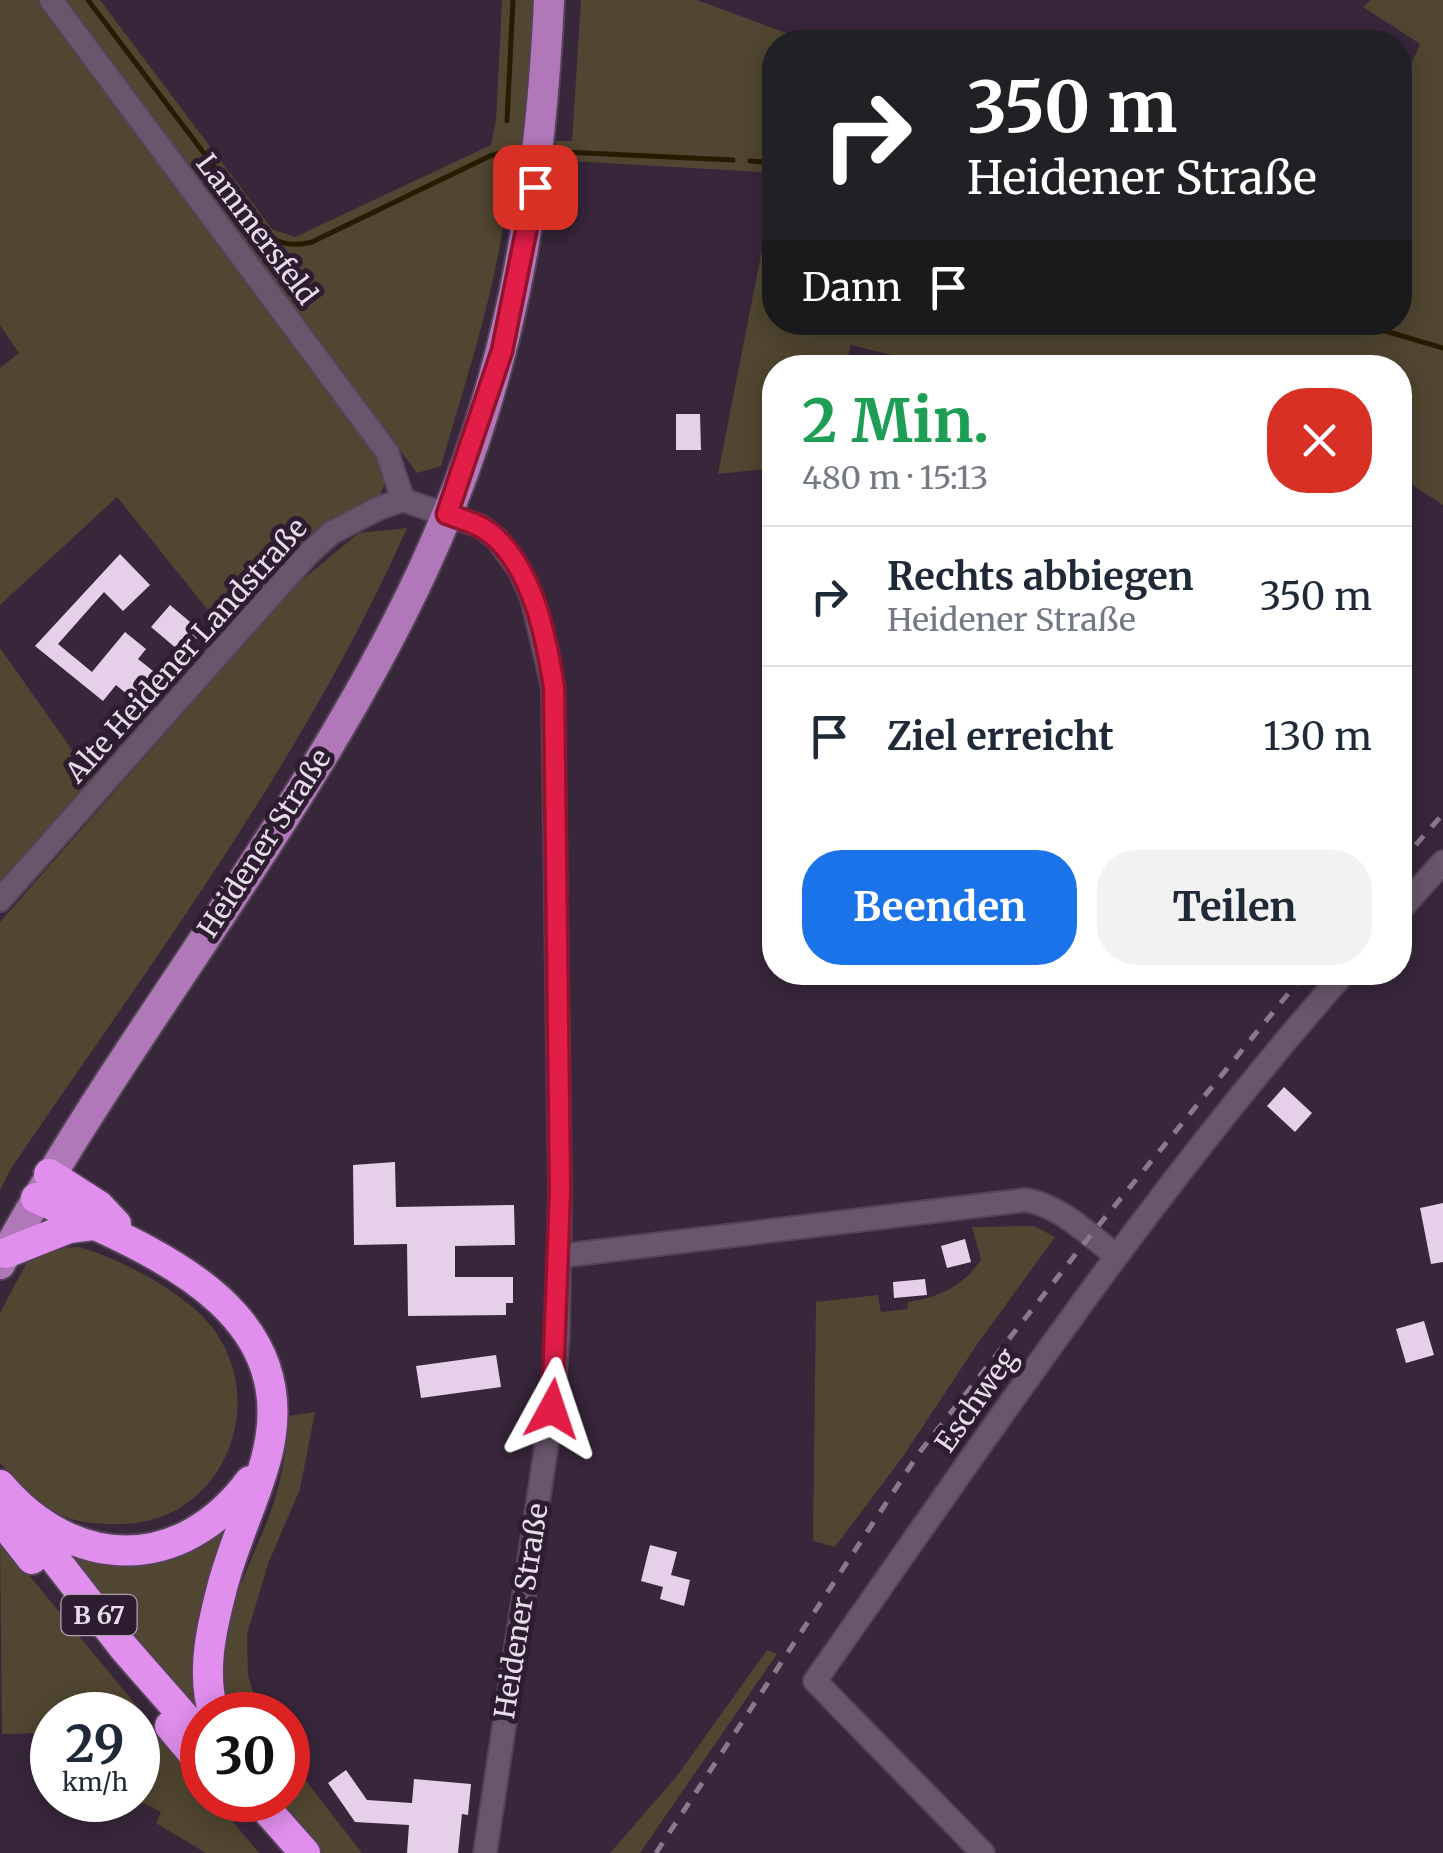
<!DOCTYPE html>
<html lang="de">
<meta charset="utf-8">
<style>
body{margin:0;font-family:Merriweather,serif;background:#f2f2f3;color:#1f2937;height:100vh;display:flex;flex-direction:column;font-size:38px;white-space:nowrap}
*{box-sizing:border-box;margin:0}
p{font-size:32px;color:#747a83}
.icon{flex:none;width:55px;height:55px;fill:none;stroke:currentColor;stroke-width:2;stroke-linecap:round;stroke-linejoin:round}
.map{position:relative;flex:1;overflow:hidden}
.panel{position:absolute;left:762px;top:355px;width:650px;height:630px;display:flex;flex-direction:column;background:#fff;border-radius:40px;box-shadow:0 5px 25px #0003}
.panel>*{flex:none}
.top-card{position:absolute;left:762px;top:30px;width:650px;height:305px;border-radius:40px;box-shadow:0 5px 25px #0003;background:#202124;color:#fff;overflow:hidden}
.speed{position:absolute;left:30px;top:1692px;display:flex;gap:20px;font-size:50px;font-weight:700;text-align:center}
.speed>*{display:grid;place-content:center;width:130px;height:130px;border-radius:50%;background:#fff;box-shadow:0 5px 25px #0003;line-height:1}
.speed small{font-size:25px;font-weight:400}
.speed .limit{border:15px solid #d22;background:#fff;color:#111}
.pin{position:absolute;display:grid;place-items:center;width:85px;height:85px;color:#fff;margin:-42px;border-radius:20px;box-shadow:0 5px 15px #0006}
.me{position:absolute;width:110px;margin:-55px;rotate:5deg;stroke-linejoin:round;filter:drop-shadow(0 0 8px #0008)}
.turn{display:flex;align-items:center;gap:35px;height:210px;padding:0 40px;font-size:45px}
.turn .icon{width:130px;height:130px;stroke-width:2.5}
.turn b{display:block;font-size:70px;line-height:85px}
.then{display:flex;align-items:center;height:95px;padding:0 40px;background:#0003;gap:20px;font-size:38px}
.round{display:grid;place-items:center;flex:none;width:105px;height:105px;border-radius:40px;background:#f2f2f3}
.head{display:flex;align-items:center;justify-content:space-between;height:170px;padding:0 40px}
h1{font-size:60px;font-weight:700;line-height:75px;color:#1e9e55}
.button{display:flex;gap:20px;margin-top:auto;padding:20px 40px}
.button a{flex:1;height:115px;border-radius:40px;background:#1a73e8;color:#fff;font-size:40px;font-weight:700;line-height:115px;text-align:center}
.button a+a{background:#f2f2f3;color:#1f2937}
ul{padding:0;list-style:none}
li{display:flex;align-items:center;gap:30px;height:140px;padding:0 40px;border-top:2px solid #e0e1e3}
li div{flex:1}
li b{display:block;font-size:38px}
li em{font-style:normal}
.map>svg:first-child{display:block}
.green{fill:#504631}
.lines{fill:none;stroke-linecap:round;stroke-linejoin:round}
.stream{stroke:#271b01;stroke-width:5}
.building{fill:#e6cfe9}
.minor-casing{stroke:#534455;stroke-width:26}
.major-casing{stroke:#534455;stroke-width:34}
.highway-casing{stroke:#534455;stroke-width:34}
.minor{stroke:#69556c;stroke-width:22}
.major{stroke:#b178b9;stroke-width:30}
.highway{stroke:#e18fed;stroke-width:30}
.rail{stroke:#88798b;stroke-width:5;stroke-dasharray:12 12;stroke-linecap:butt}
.route-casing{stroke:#92132f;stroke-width:25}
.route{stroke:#e11d48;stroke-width:18}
.labels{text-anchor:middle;stroke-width:10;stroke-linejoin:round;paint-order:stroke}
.shield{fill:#2e1c30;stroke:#b0a2b2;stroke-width:2.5}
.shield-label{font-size:25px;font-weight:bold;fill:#e7dce9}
.street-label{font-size:28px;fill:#e7dce9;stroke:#2e1c30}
</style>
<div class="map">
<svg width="1443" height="1853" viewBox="0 0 1443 1853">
<rect width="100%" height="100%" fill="#38263b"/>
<g class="green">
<path d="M0,0H41L376,451L388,475L379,498L195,664L224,630L117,497L0,605V368L19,353L0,325Z"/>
<path d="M64,0H100L272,229L295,237L491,145L496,120L502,0H533L524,158L511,157L500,163L510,171C502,273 469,369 441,466L417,473Z"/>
<path d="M581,0H697L811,42H775V173L554,160L556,141H572Z"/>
<path d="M1371,0H1443V505L1400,477V368H995L984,356L933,365L851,345L845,367L775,368V468L718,474L775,183V322H1400V89L1420,44L1363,7Z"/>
<path d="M407,528C305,758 153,960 12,1167L0,1190V922L296,585L359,533Z"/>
<path d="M0,648L94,781L0,885Z"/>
<path d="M1034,1226L1055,1237L976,1346L902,1458L835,1547L813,1541L816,1302L878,1295L881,1312L907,1309L908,1302C937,1298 965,1286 981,1259L972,1227Z"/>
<path d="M79,1247C118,1258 176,1288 205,1319C276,1396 224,1527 117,1524C98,1524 75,1523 57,1513C35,1500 18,1481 0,1463V1313L28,1260L56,1248Z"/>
<path d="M315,1412L300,1489L268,1564L247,1634L248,1675L260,1715H230C208,1631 245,1583 272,1508C282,1479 287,1447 289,1416Z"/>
<path d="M240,1510C208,1589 183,1629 202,1717L65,1558Z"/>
<path d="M0,1540L202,1785V1800H215L259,1853H206L156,1823L161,1812L137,1800L138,1715H52V1733L2,1734Z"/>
<path d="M767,1650L777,1654L640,1853H610L677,1776Z"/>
<path d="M288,1758L362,1853H323L283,1809L279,1800H288Z"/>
</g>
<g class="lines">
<g class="stream">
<path d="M88,0L222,177"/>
<path d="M507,121L513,0"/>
<path d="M564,152L733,160"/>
<path d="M750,161L775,163"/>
<path d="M239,201C260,230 274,252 312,242L490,156L518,148"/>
<path d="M1355,322L1443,348"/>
</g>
</g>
<g class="building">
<path d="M676,414H700L701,450H676Z"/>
<path d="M120,554L150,585L123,611L104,592L58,644L92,672L125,632L146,649L138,659L167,682L145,709L116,685L103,701L35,646Z"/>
<path d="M170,605L202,632L183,654L151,627Z"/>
<path d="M1284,1087L1312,1113L1295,1132L1267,1106Z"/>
<path d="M395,1162L396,1207L514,1205L515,1245L455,1246V1277H513V1303H506V1315L408,1316L407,1244L354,1245L353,1165Z"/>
<path d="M1443,1203V1262L1431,1264L1420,1208Z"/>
<path d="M965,1239L971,1262L947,1268L941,1246Z"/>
<path d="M925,1279L927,1295L894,1298L893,1282Z"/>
<path d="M1424,1321L1434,1355L1406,1363L1396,1329Z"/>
<path d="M496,1355L501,1387L421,1398L416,1366Z"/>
<path d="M650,1545L677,1552L671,1575L690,1580L684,1606L660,1599L663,1587L641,1581Z"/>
<path d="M346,1770L367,1800L412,1803L414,1779L471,1784L468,1815L462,1814L458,1853H407L409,1825L355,1822L328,1783Z"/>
</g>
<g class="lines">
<g class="minor-casing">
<g id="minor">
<path d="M51,0L387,452L403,500"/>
<path d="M0,900L307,555L331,533L379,508L403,500L480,526L497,539L520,571L532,598L553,687L560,1191L558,1335L552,1409L485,1853"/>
<path d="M1400,910L1443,862"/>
<path d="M560,1256L1026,1200C1061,1206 1087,1234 1116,1255"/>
<path d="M983,1853L815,1681C985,1440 1149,1194 1345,972"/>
</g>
</g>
<g class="major-casing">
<path id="major" d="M0,1264C129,1027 307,818 422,572C508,388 540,202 549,0"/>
</g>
<g class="highway-casing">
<g id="highway">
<path d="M49,1174L99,1206L116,1224"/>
<path d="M36,1198C146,1249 307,1305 266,1459C254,1503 233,1544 222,1588C211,1630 201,1673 214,1715"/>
<path d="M6,1253L69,1228L93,1225"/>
<path d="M0,1485C74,1572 181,1574 250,1481"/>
<path d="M0,1518L32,1559"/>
<path d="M30,1527L124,1648L202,1737"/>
<path d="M170,1726L202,1764"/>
<path d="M258,1800L305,1853"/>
</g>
</g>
<use href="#minor" class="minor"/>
<use href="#major" class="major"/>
<use href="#highway" class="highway"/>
<g class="rail">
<path d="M1400,863L1443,814"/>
<path d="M656,1853L919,1453L1090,1236L1306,972"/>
</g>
</g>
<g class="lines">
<g class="route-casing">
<path id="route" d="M535,187L502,351L447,514C465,520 483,525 497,539C534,575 546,637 554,687L560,1191L552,1409"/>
</g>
<use href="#route" class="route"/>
</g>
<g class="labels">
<rect class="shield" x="61.5" y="1595" width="75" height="40" rx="8"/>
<g class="shield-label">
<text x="99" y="1624">B 67</text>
</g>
<g class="street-label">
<text transform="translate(257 229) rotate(53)" y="10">Lammersfeld</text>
<text transform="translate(186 650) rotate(-48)" y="10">Alte Heidener Landstraße</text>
<text transform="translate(264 843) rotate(-57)" y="10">Heidener Straße</text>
<text transform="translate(976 1400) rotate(-55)" y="10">Eschweg</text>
<text transform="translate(521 1611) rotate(-81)" y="10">Heidener Straße</text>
</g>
</g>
</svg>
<div class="speed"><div>29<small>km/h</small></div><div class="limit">30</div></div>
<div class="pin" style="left:535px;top:187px;background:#d93025"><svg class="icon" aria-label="arrive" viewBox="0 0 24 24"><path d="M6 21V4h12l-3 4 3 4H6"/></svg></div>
<svg class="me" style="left:552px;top:1409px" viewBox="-20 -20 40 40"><path d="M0-17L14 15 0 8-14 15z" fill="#e11d48" stroke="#fff" stroke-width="4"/></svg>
<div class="top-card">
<div class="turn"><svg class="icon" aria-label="right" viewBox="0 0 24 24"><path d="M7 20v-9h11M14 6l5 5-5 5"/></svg><div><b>350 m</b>Heidener Straße</div></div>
<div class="then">Dann<svg class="icon" aria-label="arrive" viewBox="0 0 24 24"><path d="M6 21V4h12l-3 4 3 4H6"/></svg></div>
</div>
<section class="panel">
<div class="head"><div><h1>2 Min.</h1><p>480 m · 15:13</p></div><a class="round" style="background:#d93025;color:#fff"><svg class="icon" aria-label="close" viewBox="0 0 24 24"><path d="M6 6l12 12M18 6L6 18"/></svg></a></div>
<ul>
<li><svg class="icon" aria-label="right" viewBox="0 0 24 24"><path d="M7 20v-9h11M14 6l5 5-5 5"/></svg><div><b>Rechts abbiegen</b><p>Heidener Straße</p></div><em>350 m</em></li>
<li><svg class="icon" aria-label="arrive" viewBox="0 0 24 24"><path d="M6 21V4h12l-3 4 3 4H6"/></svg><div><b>Ziel erreicht</b></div><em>130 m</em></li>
</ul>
<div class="button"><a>Beenden</a><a>Teilen</a></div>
</section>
</div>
